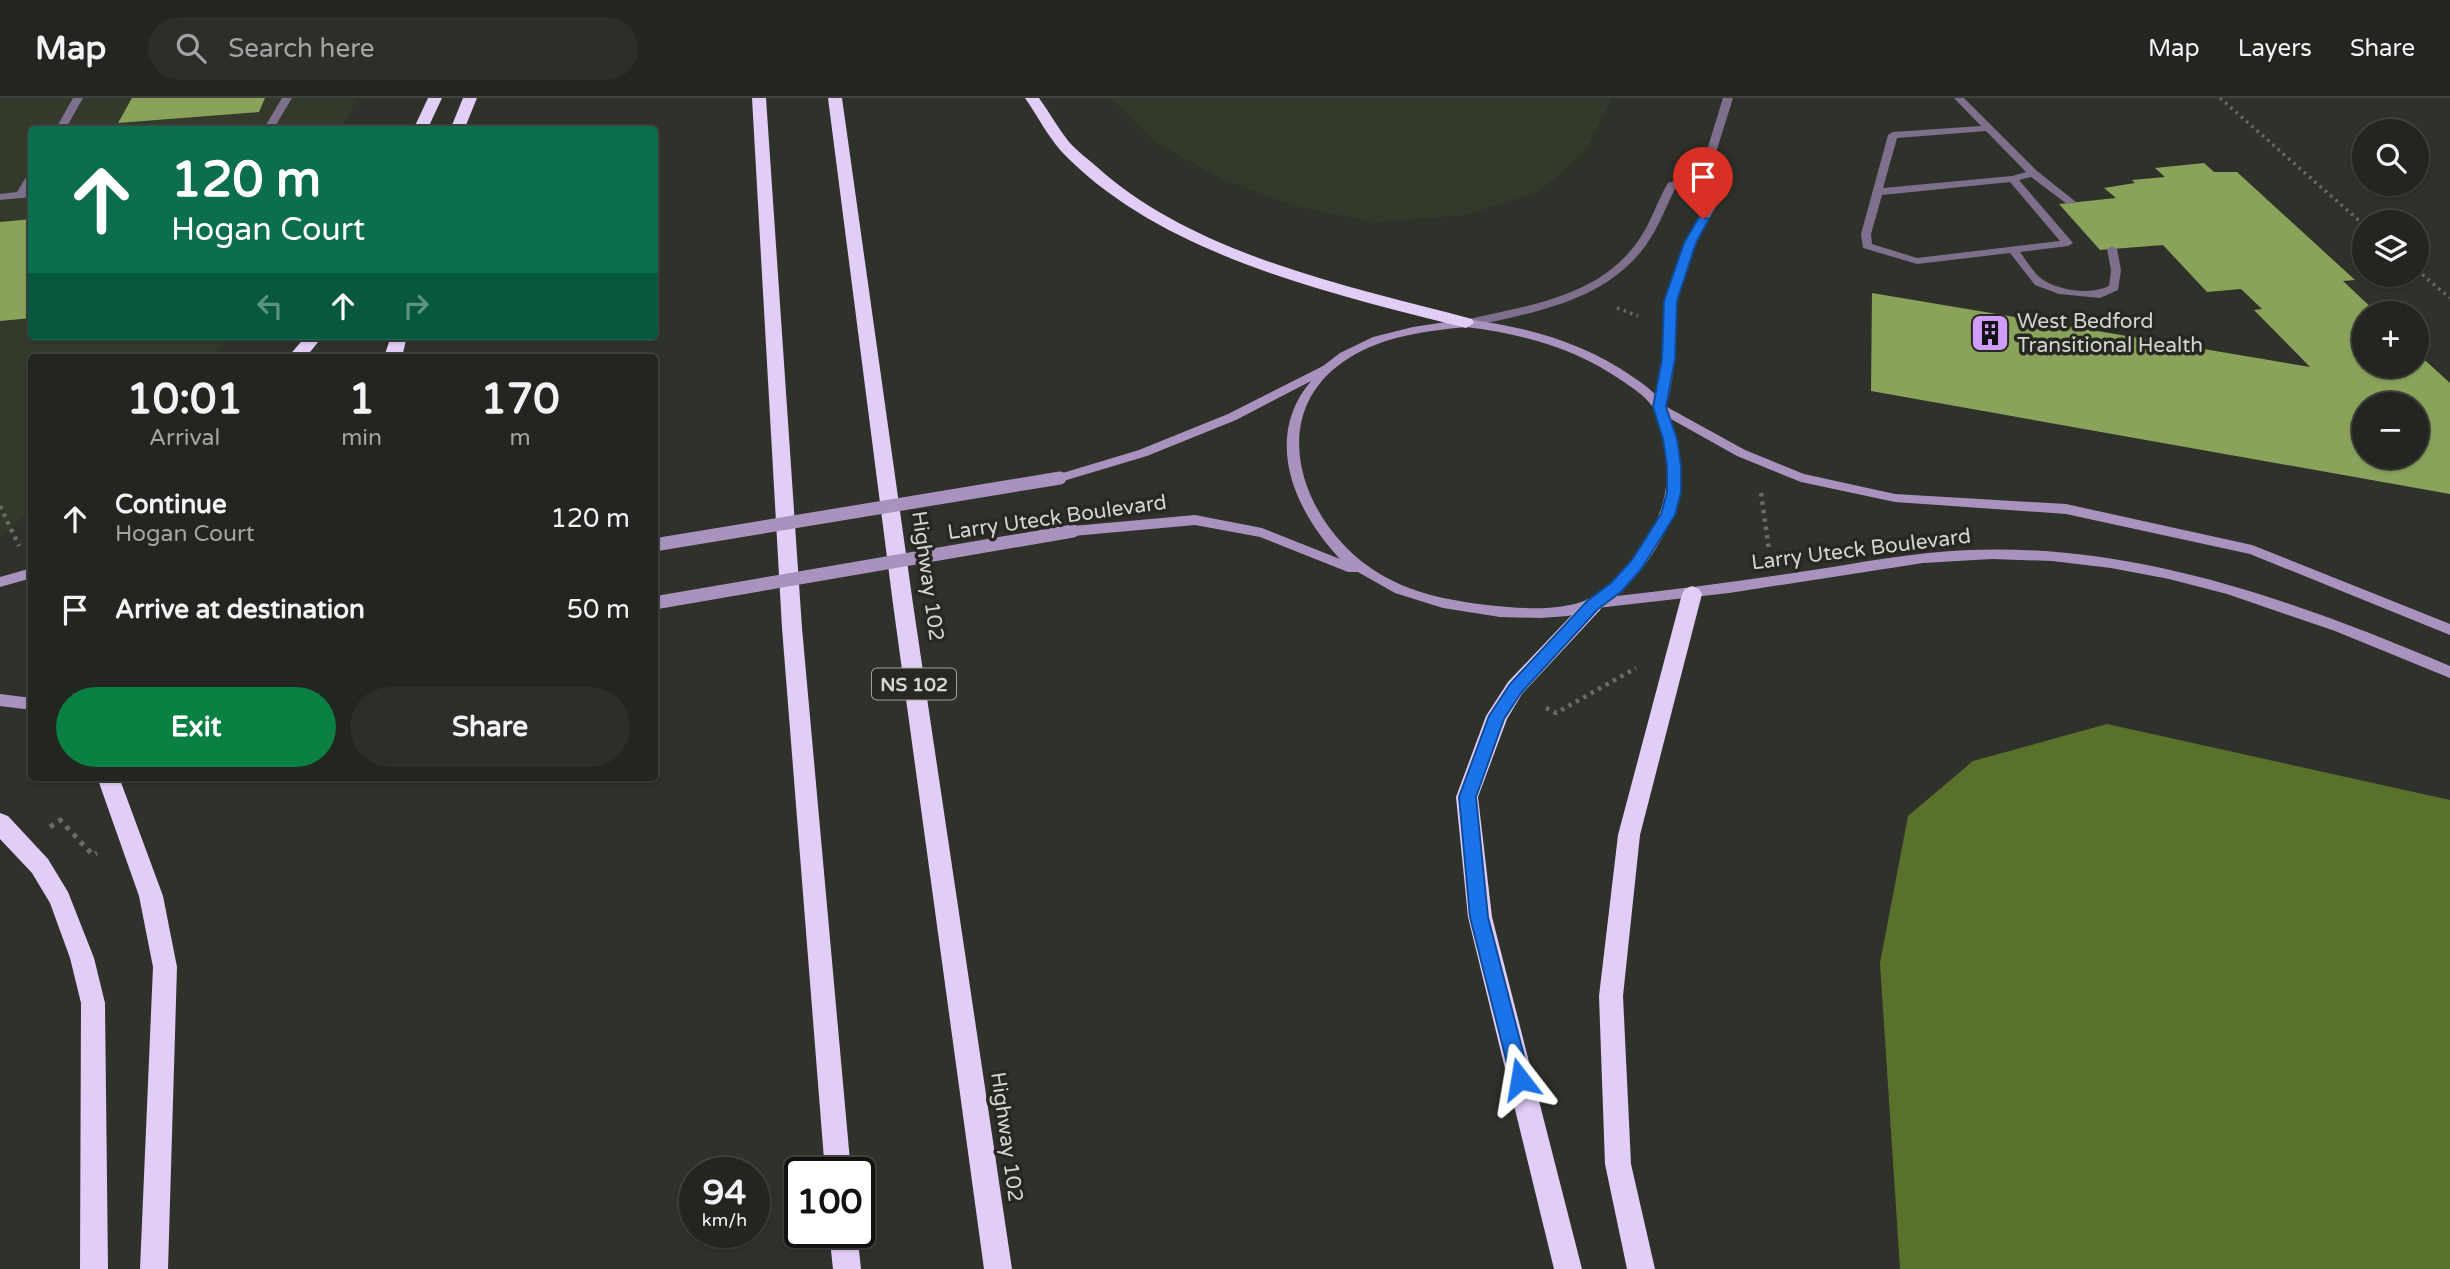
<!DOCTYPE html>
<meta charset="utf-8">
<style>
body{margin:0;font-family:"Varela Round",sans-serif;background:#2b2e29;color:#f1f3f6;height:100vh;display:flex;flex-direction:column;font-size:26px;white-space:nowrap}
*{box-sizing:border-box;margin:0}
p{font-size:23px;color:#a3a5a5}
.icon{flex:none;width:38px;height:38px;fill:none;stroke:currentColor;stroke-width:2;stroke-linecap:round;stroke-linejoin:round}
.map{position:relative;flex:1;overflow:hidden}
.side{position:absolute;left:28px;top:256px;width:630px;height:427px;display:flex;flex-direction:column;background:#232620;border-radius:7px;box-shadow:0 2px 5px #0004,0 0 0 2px #40433e}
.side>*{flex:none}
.top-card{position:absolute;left:28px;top:28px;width:630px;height:214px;border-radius:7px;box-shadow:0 2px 5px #0004,0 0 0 2px #40433e;background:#0b6e4f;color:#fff;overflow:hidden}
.fabs{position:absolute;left:2352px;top:21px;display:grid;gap:14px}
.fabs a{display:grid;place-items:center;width:77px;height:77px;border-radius:50%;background:#232620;box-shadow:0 2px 5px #0004,0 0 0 2px #40433e;font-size:35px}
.speed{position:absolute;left:679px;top:1059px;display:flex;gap:14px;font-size:35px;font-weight:700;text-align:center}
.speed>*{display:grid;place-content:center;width:91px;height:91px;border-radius:50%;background:#232620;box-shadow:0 2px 5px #0004,0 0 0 2px #40433e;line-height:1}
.speed small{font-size:18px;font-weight:400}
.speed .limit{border:4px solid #111;border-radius:10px;background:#fff;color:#111}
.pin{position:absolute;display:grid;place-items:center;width:60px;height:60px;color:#fff;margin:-72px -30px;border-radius:50% 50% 50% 0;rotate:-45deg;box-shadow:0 0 7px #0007}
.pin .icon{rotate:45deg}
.me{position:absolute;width:77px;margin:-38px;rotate:346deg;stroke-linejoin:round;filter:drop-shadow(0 0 5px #0008)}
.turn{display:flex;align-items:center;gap:24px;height:147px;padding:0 28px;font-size:32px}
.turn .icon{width:91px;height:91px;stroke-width:2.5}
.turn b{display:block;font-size:49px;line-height:60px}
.lanes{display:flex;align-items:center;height:66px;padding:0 28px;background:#0003;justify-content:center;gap:35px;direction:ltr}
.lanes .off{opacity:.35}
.eta{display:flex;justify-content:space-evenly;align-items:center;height:119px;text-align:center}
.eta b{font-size:42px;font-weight:800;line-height:49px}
.primary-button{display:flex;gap:14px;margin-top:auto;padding:14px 28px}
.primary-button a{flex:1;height:80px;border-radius:42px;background:#0b8043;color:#fff;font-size:28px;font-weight:800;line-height:80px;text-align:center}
.primary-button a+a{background:#2b2e29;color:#f1f3f6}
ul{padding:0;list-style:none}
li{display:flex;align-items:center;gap:21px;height:91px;padding:0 28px}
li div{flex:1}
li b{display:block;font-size:26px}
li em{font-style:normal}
header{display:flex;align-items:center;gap:42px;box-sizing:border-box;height:98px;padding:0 35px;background:#232620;border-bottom:2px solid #40433e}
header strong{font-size:33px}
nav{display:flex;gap:38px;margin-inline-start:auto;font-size:24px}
.search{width:490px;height:63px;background:#2b2e29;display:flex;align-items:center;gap:18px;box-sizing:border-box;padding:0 24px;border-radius:38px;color:#a3a5a5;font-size:26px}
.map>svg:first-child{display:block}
.built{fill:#33392b}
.forest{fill:#59712a}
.building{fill:#89a35b;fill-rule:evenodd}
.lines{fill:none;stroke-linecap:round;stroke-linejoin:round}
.path-far2{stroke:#696b65;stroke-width:3.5;stroke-dasharray:2.5 4.5;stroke-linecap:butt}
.path-far1{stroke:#696b65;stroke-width:4.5;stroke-dasharray:3.5 5;stroke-linecap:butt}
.path{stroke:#696b65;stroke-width:5;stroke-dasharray:4.5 6;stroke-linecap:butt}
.lane{fill:#7e708c;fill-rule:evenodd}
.street{fill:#7e708c;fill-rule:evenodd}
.secondary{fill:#aa92bf;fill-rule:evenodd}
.highway{fill:#e2cdf7;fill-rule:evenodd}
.secondary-bridge{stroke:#aa92bf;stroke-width:13}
.route{fill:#1a73e8;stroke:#114b97;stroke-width:2}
.labels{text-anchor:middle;stroke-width:7;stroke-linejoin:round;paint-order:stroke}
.shield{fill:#262821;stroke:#9fa19c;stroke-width:2}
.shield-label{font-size:19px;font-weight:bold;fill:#d3d5d0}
.poi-label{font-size:21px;fill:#d3d5d0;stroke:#262821;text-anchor:start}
.street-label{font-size:21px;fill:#d3d5d0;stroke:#262821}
</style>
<header>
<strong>Map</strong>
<div class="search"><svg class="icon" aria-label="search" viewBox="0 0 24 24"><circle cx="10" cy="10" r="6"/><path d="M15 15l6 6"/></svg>Search here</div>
<nav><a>Map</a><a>Layers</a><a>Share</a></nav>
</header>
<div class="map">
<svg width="2450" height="1171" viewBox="0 0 2450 1171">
<rect width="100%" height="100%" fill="#2f322b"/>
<g class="built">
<path d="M0,0H357L342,31L32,32V238H233L209,259H32L31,412L0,439Z"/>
<path d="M1111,0H1612L1586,52L1540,93L1465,117L1376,124L1294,108L1220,80L1154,43Z"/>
</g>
<path class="forest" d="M2107,626L2450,702V1171H1900L1880,865L1908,718L1973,663Z"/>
<g class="building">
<path d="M132,0H265L259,14L118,25Z"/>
<path d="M2204,65L2214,74H2237L2355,182L2343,183L2377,215H2364V268H2417V255L2450,285V396L1871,293L1872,195L2310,269L2254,212L2262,211L2241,191L2207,194L2163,147L2100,152L2059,106L2116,100L2104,90L2135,85L2132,82L2165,79L2155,70ZM2364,306H2417V359H2364Z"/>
<path d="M32,121V220L0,223V124Z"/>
</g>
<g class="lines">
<g class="path-far2">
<path d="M2220,0L2364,127"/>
<path d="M2417,172L2450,200"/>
<path d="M1617,210L1638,218"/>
</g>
<g class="path-far1">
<path d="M1761,395L1769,452"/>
<path d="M0,408L19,448"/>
<path d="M1546,610L1556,615L1636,570"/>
</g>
<path class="path" d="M50,729L60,722L93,757L97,755"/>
<g class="lane">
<path d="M73,0H83L65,32H55Z"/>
<path d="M282,0H292L273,32H263Z"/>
<path d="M1954,0H1964L2037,73L2076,104L2067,106L2031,79L2019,82L2073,145L2068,148L2020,154C2027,163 2035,178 2045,183C2062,193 2091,197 2109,188L2111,172L2107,151L2112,148L2117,151L2121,172L2118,192L2100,200L2059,196L2035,187L2010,155L1917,166L1863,150L1861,136L1888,37L1893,34L1981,28ZM1986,33L2026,74L2012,78L1883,90L1897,40ZM2010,84L2060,143L1917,160L1872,146L1871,136L1882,97Z"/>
<path d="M32,75V87L27,93H32V99L0,102V96L17,94L28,76Z"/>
</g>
<path class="street" d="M1723,0H1733L1709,77L1722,98C1703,131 1682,165 1676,203C1672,239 1679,278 1664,312H1656L1654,309L1663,261L1665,203L1672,179L1685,145L1712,98L1701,81L1676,89C1666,108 1659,129 1646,147C1605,204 1534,214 1469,229L1465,228V222C1528,207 1598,200 1638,143C1651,125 1657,103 1668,85L1700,75Z"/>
<g class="secondary">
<path d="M1466,221C1526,229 1583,244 1633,279C1645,287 1657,296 1665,308L1745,352L1804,376L1895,396L2066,406L2252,447L2450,526V537L2250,456L2066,416L1895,404L1801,384L1737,358L1671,321C1692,392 1669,448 1617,498C1680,491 1743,483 1806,473C1860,465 1914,454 1969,452C2137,445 2298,504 2450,568V580L2335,533L2227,496L2169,481L2111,470L2052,463L1992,461L1923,465L1729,495L1597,510L1568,518L1540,520L1500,519L1443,510L1395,495L1358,474H1348L1260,439L1195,427L1073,438L1067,433L1073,428L1195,417L1262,430L1340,461C1295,413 1262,341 1311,283L1236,322L1147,358L1060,384L1054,380L1056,377L1139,352L1228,316L1323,268L1340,255L1373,239L1413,229ZM1466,229C1523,236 1576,250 1624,284C1634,291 1645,298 1652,308C1664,323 1667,351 1667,369C1669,412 1645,452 1616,482C1588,512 1546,512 1508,509C1464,505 1418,499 1380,476C1304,431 1259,316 1349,260C1384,238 1426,233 1466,229Z"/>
<path d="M32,470V480L0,489V479Z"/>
<path d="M0,596L32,600V612L0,608Z"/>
</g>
<g class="highway">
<path d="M428,0H442L427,32H413Z"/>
<path d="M463,0H477L464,32H450Z"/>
<path d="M752,0H766L802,530L851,1074H825L782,530Z"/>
<path d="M828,0H842L913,506L1012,1171H984L893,506Z"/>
<path d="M1025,0H1039C1049,14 1058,30 1069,44C1077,53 1088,61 1097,69C1195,157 1347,188 1472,221L1474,225L1466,230C1330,195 1161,158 1061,53C1047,37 1037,17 1025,0Z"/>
<path d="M306,238H323L306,259H288Z"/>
<path d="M391,238H407L402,259H384Z"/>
<path d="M1692,488L1699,491L1702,496L1640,737L1623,898L1631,1066L1655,1171H1627L1605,1066L1599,898L1618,737L1682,496L1685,491Z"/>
<path d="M1593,499L1600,502L1603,507L1600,512L1522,596L1507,621L1478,699L1492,819L1582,1171H1554L1468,819L1456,699L1486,618L1508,584L1586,502Z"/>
<path d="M97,679H119L163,798L177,869L168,1171H140L153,869L139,798Z"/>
<path d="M0,715L8,718L48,761L68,794L94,860L105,905L108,1171H80L81,905L70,860L50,805L32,775L0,741Z"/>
<path d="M829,1134H857L861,1171H833Z"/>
</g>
<g class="secondary-bridge">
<path d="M654,447L1060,380"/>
<path d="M654,505L1073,433"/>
</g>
</g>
<path class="route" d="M1699,119L1709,121L1696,145L1677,203L1675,261L1666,309L1677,341L1681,368V394L1675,417L1642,470L1622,493L1598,511L1521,595L1504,621L1476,699L1488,819L1530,981L1527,988L1520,991L1513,988L1511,981L1470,819L1459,699L1489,618L1510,586L1587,503L1611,485L1632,462L1661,416L1667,394V368L1663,341L1653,309L1662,261L1664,203L1684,145Z"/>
<defs>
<g id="building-square" transform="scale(2.0125)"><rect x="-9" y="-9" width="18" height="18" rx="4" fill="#d19dfd" stroke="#262821"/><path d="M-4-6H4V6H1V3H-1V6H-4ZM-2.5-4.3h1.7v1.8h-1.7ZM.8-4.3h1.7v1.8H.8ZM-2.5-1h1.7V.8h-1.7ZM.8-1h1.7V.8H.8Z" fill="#111"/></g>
</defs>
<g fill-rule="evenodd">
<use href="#building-square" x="1990" y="235"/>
</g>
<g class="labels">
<rect class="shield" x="872" y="570.5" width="84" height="31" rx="5"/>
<g class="shield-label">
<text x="914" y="593">NS 102</text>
</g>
<g class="poi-label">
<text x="2017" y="230">West Bedford<tspan x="2017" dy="24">Transitional Health</tspan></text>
</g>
<g class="street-label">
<text transform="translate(1057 419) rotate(-8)" y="7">Larry Uteck Boulevard</text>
<text transform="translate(1861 451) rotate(-7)" y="7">Larry Uteck Boulevard</text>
<text transform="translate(928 478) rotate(82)" y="7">Highway 102</text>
<text transform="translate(1007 1039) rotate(82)" y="7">Highway 102</text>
</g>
</g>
</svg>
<div class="fabs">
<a><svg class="icon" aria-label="search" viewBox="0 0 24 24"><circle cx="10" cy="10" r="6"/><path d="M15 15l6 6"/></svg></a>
<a><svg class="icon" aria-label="layers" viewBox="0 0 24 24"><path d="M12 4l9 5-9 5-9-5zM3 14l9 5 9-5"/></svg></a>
<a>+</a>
<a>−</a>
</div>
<div class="speed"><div>94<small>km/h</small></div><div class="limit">100</div></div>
<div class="pin" style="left:1703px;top:121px;background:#d93025"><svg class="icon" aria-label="arrive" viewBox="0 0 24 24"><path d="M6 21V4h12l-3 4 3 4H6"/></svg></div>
<svg class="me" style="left:1520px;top:981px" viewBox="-20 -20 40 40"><path d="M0-17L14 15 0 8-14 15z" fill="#1a73e8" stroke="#fff" stroke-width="4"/></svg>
<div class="top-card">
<div class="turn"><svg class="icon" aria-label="ahead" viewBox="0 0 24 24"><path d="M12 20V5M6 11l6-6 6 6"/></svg><div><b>120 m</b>Hogan Court</div></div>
<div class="lanes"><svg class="icon off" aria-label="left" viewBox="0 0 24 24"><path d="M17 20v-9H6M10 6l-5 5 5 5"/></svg><svg class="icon" aria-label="ahead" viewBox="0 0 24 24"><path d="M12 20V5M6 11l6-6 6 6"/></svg><svg class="icon off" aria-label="right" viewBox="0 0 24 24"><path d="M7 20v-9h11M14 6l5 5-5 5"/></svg></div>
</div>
<section class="side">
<div class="eta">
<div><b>10:01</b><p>Arrival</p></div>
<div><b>1</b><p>min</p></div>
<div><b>170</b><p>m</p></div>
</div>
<ul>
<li><svg class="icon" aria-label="ahead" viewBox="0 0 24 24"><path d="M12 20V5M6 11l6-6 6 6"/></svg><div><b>Continue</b><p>Hogan Court</p></div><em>120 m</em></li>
<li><svg class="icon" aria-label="arrive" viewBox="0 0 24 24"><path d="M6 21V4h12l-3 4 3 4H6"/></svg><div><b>Arrive at destination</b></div><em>50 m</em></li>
</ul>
<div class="primary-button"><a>Exit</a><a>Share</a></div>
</section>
</div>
